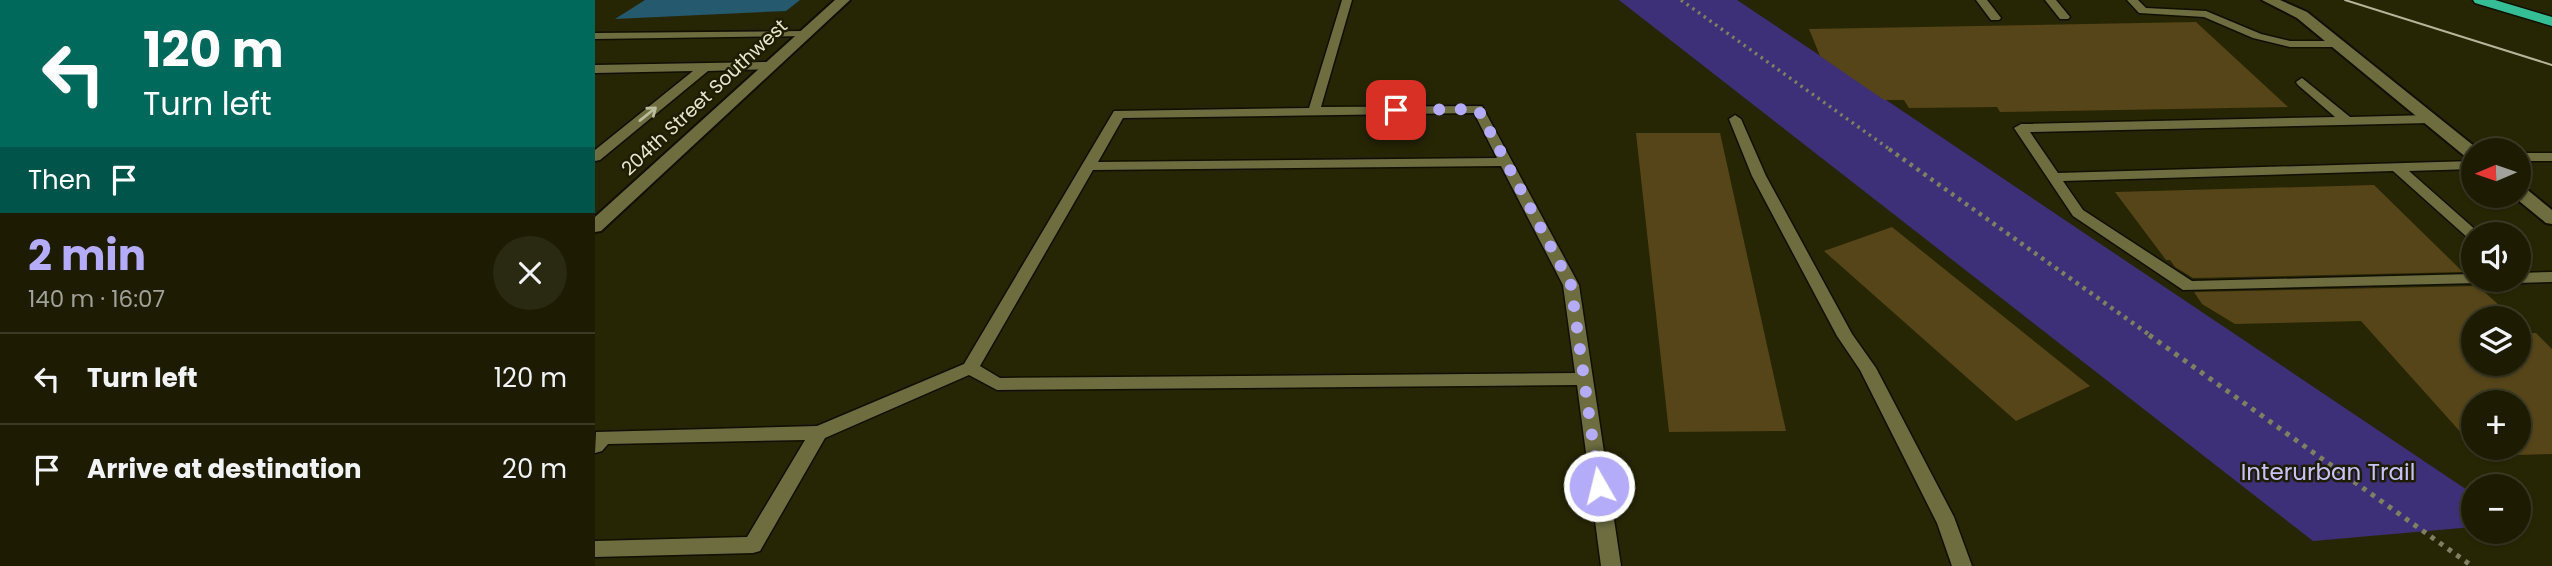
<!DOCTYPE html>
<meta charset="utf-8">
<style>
body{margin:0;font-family:Poppins,sans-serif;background:#2a2912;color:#f1f3f6;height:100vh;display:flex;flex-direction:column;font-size:26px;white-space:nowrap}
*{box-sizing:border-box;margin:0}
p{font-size:23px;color:#a0a19a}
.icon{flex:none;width:38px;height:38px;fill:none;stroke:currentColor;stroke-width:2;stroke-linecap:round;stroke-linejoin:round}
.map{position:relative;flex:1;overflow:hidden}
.panel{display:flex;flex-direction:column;background:#1d1c03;width:595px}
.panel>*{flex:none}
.top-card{background:#00695c;color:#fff;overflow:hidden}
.needle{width:46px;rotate:268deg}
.tools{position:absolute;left:1866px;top:138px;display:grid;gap:14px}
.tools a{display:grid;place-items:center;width:70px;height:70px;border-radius:50%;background:#1d1c03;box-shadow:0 2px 5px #0004,0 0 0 2px #3b3a25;font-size:35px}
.pin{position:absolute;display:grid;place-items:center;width:60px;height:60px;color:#fff;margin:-30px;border-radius:14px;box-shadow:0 4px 10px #0006}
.me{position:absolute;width:77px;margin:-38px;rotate:352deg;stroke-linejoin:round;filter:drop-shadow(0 0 5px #0008)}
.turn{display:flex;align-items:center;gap:24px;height:147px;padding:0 28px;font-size:32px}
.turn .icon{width:91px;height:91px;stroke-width:2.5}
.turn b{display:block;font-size:49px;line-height:60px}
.then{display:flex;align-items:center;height:66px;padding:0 28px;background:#0003;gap:14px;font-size:26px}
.round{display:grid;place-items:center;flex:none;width:74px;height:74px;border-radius:37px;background:#2a2912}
.overview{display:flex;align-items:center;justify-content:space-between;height:119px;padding:0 28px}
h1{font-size:42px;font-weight:700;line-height:52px;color:#b4acf9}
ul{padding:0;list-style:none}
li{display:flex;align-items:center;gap:21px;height:91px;padding:0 28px;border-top:2px solid #3b3a25}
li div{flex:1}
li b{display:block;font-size:26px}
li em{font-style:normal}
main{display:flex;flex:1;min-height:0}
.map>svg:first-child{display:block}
.green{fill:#3e3078}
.water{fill:#25596e}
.building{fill:#564519}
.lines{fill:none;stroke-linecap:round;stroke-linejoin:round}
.service-casing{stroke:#100f00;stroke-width:3}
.minor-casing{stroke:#100f00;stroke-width:4}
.motorway-casing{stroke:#100f00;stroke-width:3}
.path-far2{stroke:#7f7f62;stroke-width:3.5;stroke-dasharray:2.5 4.5;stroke-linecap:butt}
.path-far1{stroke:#7f7f62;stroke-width:4.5;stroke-dasharray:3.5 5;stroke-linecap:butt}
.path{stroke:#7f7f62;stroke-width:5;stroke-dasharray:4.5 6;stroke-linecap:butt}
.service{fill:#6d6d40;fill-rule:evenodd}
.minor{fill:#6d6d40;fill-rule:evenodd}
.motorway{fill:#35be95;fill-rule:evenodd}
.tram{stroke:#b4b59a;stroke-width:2}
.oneway{stroke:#bbbc9c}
.route{stroke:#b4acf9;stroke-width:12;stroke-dasharray:0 21.6}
.labels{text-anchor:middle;stroke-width:5;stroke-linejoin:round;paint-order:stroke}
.street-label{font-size:19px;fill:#e5e6ce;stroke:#1e1d00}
.near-park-label{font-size:23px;fill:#c8c3fa;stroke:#1e1d00}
</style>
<main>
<section class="panel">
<div class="top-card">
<div class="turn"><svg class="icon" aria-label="left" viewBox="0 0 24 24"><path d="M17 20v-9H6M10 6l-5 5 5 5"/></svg><div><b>120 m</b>Turn left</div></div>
<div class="then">Then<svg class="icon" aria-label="arrive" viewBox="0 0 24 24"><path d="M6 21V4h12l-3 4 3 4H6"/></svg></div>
</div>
<div class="overview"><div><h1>2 min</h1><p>140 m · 16:07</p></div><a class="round"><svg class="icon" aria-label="close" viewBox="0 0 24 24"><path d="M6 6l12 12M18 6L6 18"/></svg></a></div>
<ul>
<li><svg class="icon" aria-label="left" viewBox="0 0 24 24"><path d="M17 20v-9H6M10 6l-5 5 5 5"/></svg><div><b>Turn left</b></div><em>120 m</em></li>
<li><svg class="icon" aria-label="arrive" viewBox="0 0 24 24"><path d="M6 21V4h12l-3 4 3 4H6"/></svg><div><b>Arrive at destination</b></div><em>20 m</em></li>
</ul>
</section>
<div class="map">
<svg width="1957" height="566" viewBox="0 0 1957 566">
<rect width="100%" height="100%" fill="#272604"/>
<path class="green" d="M1024,0H1142L1878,494V527L1718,541Z"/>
<path class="water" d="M50,0H205L191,11L20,19Z"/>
<g class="building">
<path d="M1601,22L1693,107L1405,112L1402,107L1314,108L1309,100H1289L1225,56L1214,29Z"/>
<path d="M1041,133H1125L1191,431L1074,432Z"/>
<path d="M1779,185L1868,272L1598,278L1580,267L1575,260H1571L1520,192Z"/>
<path d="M1297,227L1495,386L1421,421L1229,251Z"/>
<path d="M1883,286L1918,318H1878V364H1923V324L1934,333H1941L1957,349V454L1887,456L1879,448H1923V402H1878V446L1766,321L1640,324L1607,304L1599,292Z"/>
</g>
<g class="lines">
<g class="service-casing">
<g id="service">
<path d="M747,0H757L726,107L887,106L984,285L1026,566H1006L982,385L402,390L374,375L230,438L165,551L158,553L0,557V541L152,537L210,440L13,444L7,451L0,453L1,432L222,426L369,364L519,111L714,108ZM879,113L902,158L503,162L528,118ZM906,166L968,285L980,373L405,378L385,366L498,170Z"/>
<path d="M1381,0H1392L1406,18L1404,20H1396Z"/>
<path d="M1450,0H1461L1475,17L1473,19H1465Z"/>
<path d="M1532,0H1543L1551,8L1611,11L1666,34L1695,41H1742L1748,44L1742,47H1695L1658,38L1609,17L1544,13Z"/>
<path d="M208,31L214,34L212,36L0,39V33Z"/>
<path d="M173,62L179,66L177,69L113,71L5,160L0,161V150L98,71L0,73V65Z"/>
<path d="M1707,78L1755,117L1835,115L1841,119L1835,123L1435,132L1463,173L1878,161V169L1814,171L1883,232L1885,234H1878V239L1873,238L1798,171L1468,181L1488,210L1597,281L1878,274V280H1885L1884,283L1588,290L1478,216L1419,128L1426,124L1740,117L1703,85L1701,82Z"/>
<path d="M1140,115L1146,119L1171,176L1257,334L1281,368L1359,517L1377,566H1357L1342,523L1265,370L1242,336L1157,176L1134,119Z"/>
<rect x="1923" y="153" width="34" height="8"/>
<path d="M1957,272V282L1923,283L1916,280H1923V273Z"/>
</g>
</g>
<g class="minor-casing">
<g id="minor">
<path d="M240,0H255L6,231L0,232V217Z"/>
<path d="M1667,0H1685L1712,12L1884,150H1878V159L1872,158L1702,18Z"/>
<path d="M1923,186L1929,187L1957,210V224L1951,223L1918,196H1923Z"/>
</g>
</g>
<g class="motorway-casing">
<path id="motorway" d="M1878,0H1900L1957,17V26L1880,3Z"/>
</g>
<path class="path-far2" d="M1086,0L1297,151"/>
<path class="path-far1" d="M1294,149L1556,336"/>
<path class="path" d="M1554,335L1877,566"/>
<use href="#service" class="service"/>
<use href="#minor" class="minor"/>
<use href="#motorway" class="motorway"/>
<path class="tram" d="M1750,0L1957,65"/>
</g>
<defs><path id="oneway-shaft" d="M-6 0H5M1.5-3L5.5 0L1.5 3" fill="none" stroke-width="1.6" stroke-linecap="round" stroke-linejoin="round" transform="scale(1.75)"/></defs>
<use class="oneway" href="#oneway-shaft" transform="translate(53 114) rotate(-39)"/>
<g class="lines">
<path class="route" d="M801,110L883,109L976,285L1004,486"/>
</g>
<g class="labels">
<g class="street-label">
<text transform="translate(109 97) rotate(-43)" y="7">204th Street Southwest</text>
</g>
<g class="near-park-label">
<text x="1733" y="480">Interurban Trail</text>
</g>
</g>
</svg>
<div class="tools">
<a><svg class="needle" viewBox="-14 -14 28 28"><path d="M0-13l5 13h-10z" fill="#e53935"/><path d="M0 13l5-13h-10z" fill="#a0a19a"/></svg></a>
<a><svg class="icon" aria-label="sound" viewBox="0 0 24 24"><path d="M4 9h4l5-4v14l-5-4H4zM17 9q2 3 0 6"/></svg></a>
<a><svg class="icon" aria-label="layers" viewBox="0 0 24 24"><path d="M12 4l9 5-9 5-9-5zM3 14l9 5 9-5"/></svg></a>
<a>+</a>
<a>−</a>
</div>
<div class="pin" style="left:801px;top:110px;background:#d93025"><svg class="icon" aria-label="arrive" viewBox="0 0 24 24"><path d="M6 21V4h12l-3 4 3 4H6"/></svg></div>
<svg class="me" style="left:1004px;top:486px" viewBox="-20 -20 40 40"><circle r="17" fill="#b4acf9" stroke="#fff" stroke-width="3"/><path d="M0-11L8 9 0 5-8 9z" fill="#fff"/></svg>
</div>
</main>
